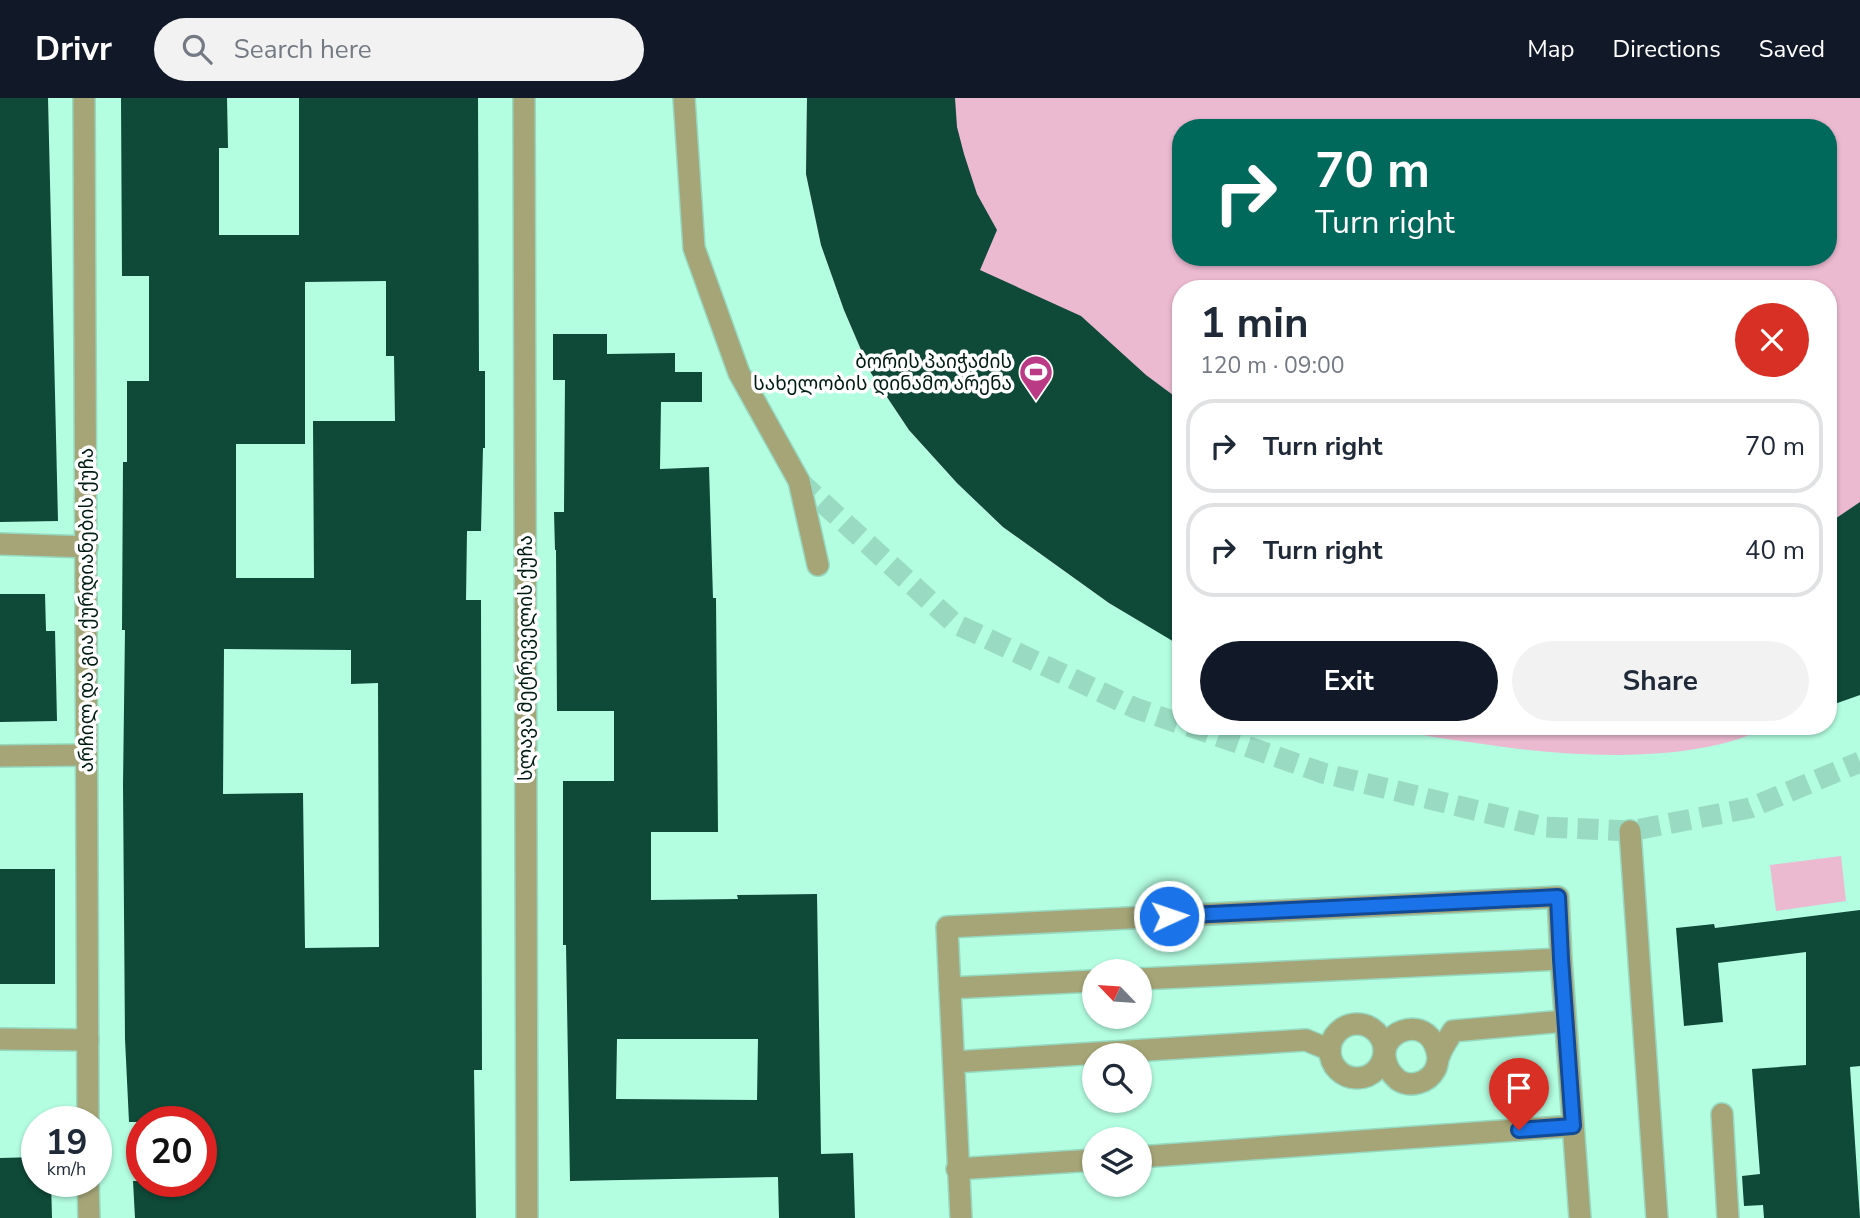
<!DOCTYPE html>
<meta charset="utf-8">
<style>
body{margin:0;font-family:"Nunito Sans","Noto Sans Georgian",sans-serif;background:#f2f2f3;color:#1f2937;height:100vh;display:flex;flex-direction:column;font-size:26px;white-space:nowrap}
*{box-sizing:border-box;margin:0}
p{font-size:23px;color:#747a83}
.icon{flex:none;width:38px;height:38px;fill:none;stroke:currentColor;stroke-width:2;stroke-linecap:round;stroke-linejoin:round}
.map{position:relative;flex:1;overflow:hidden}
.details{position:absolute;left:1172px;top:182px;width:665px;height:455px;display:flex;flex-direction:column;background:#fff;border-radius:28px;box-shadow:0 2px 5px #0004}
.details>*{flex:none}
.guide{position:absolute;left:1172px;top:21px;width:665px;height:147px;border-radius:28px;box-shadow:0 2px 5px #0004;background:#00695c;color:#fff;overflow:hidden}
.needle{width:46px;rotate:295deg}
.fabs{position:absolute;left:1082px;top:861px;display:grid;gap:14px}
.fabs a{display:grid;place-items:center;width:70px;height:70px;border-radius:50%;background:#fff;box-shadow:0 2px 5px #0004;font-size:35px}
.speed{position:absolute;left:21px;top:1008px;display:flex;gap:14px;font-size:35px;font-weight:700;text-align:center}
.speed>*{display:grid;place-content:center;width:91px;height:91px;border-radius:50%;background:#fff;box-shadow:0 2px 5px #0004;line-height:1}
.speed small{font-size:18px;font-weight:400}
.speed .limit{border:10px solid #d22;background:#fff;color:#111}
.pin{position:absolute;display:grid;place-items:center;width:60px;height:60px;color:#fff;margin:-72px -30px;border-radius:50% 50% 50% 0;rotate:-45deg;box-shadow:0 0 7px #0007}
.pin .icon{rotate:45deg}
.me{position:absolute;width:77px;margin:-38px;rotate:87deg;stroke-linejoin:round;filter:drop-shadow(0 0 5px #0008)}
.turn{display:flex;align-items:center;gap:24px;height:147px;padding:0 28px;font-size:32px}
.turn .icon{width:91px;height:91px;stroke-width:2.5}
.turn b{display:block;font-size:49px;line-height:60px}
.round{display:grid;place-items:center;flex:none;width:74px;height:74px;border-radius:37px;background:#f2f2f3}
.headline{display:flex;align-items:center;justify-content:space-between;height:119px;padding:0 28px}
h1{font-size:42px;font-weight:700;line-height:52px}
.button{display:flex;gap:14px;margin-top:auto;padding:14px 28px}
.button a{flex:1;height:80px;border-radius:42px;background:#111827;color:#fff;font-size:28px;font-weight:700;line-height:80px;text-align:center}
.button a+a{background:#f2f2f3;color:#1f2937}
ul{padding:0;list-style:none}
li{display:flex;align-items:center;gap:21px;height:94px;margin:0 14px 10px;padding:0 14px;border:4px solid #e0e1e3;border-radius:28px}
li div{flex:1}
li b{display:block;font-size:26px}
li em{font-style:normal}
header{display:flex;align-items:center;gap:42px;box-sizing:border-box;height:98px;padding:0 35px;background:#111827;color:#fff}
header strong{font-size:33px}
nav{display:flex;gap:38px;margin-inline-start:auto;font-size:24px}
.search{width:490px;height:63px;background:#f2f2f3;display:flex;align-items:center;gap:18px;box-sizing:border-box;padding:0 24px;border-radius:38px;color:#747a83;font-size:26px}
.map>svg:first-child{display:block}
.green{fill:#ebb9d0;fill-rule:evenodd}
.building{fill:#0f4938;fill-rule:evenodd}
.lines{fill:none;stroke-linecap:round;stroke-linejoin:round}
.minor-tunnel{stroke:#98dbc2;stroke-width:21;stroke-dasharray:21 10;stroke-linecap:butt}
.minor-casing{stroke:#96d9c0;stroke-width:24}
.minor{stroke:#a5a577;stroke-width:21}
.route-casing{stroke:#114b97;stroke-width:18}
.route{stroke:#1a73e8;stroke-width:12}
.labels{text-anchor:middle;stroke-width:7;stroke-linejoin:round;paint-order:stroke}
.poi-label{font-size:19px;fill:#001b12;stroke:#fff;text-anchor:end}
.street-label{font-size:19px;fill:#001b12;stroke:#fff}
</style>
<header>
<strong>Drivr</strong>
<div class="search"><svg class="icon" aria-label="search" viewBox="0 0 24 24"><circle cx="10" cy="10" r="6"/><path d="M15 15l6 6"/></svg>Search here</div>
<nav><a>Map</a><a>Directions</a><a>Saved</a></nav>
</header>
<div class="map">
<svg width="1860" height="1120" viewBox="0 0 1860 1120">
<rect width="100%" height="100%" fill="#b3fde1"/>
<g class="green">
<path d="M807,0H1860V591L1829,606V191H1181V547L1109,505L1003,429L957,385L909,332L871,275L844,212L821,147L806,76ZM1181,30H1829V159H1181Z"/>
<path d="M1386,628H1772C1756,634 1739,642 1721,646C1645,664 1553,657 1476,645C1446,641 1415,637 1386,628Z"/>
<path d="M1841,758L1846,803L1776,813L1770,767Z"/>
</g>
<g class="building">
<path d="M0,0H48L58,423L0,424Z"/>
<path d="M121,0H227L228,50H219V137H299V0H478L479,273H485V350H483L481,433H467L466,502H481L482,972H474L476,1120H135L133,1083H201V1024H129L125,941L123,687L125,532H122L123,364H127V283H149V178H122ZM386,183V258H394L395,323H313L314,480H236V346H305V184ZM224,551L351,552V586L378,585L379,849L305,850L303,695L223,696Z"/>
<path d="M807,0H955L957,29L964,56L977,96L997,132L980,172L1081,218L1146,277L1181,303V548L1109,505L1003,429L957,385L909,332L871,275L844,212L821,147L806,76Z"/>
<path d="M553,236H607V256L675,255V274H702V304H661L660,371L709,369L713,500H716L718,734H651V802L738,801L737,797L817,796L821,1056L853,1055L855,1120H779L778,1079L570,1083L566,847H563V683H614V613H557L556,452H555L554,414H564L565,282H553ZM617,941H758L757,1002L616,1001Z"/>
<path d="M1860,404V597L1829,608V425Z"/>
<path d="M0,496H45L46,533H55L57,623L0,624Z"/>
<rect x="0" y="771" width="55" height="115"/>
<path d="M1860,812V968L1850,969L1860,1120H1764L1763,1107L1744,1108L1742,1078L1760,1076L1752,971L1806,967V854L1718,865L1723,924L1684,928L1676,830L1714,826L1715,830Z"/>
<path d="M37,1059V1083H51L52,1120H0V1060Z"/>
</g>
<g class="lines">
<g class="minor-tunnel">
<path d="M799,383L954,525L1135,610L1181,626"/>
<path d="M1189,628L1323,675L1544,729L1630,733L1750,710L1860,664"/>
</g>
<g class="minor-casing">
<g id="minor">
<path d="M84,0L88,1024"/>
<path d="M524,0L527,1120"/>
<path d="M684,0L694,150L739,275L799,383L818,467"/>
<path d="M0,446L87,449"/>
<path d="M0,658L86,657"/>
<path d="M1630,733L1657,1120"/>
<path d="M1139,881L1561,861"/>
<path d="M950,890L1094,883"/>
<circle cx="1357" cy="953" r="27"/>
<path d="M0,941L88,942"/>
<path d="M1438,959C1432,914 1381,931 1385,959C1386,969 1391,976 1398,982C1410,990 1428,985 1435,972C1438,967 1437,961 1440,956C1443,948 1449,940 1453,933L1565,923"/>
<path d="M954,964L1306,942L1330,952"/>
<path d="M1722,1016L1728,1120"/>
<path d="M1139,1059L1573,1028"/>
<path d="M957,1071L1094,1062"/>
<path d="M88,1083L89,1120"/>
<path d="M961,1120L947,829L1558,799L1561,861L1580,1120"/>
</g>
</g>
<use href="#minor" class="minor"/>
</g>
<g class="lines">
<g class="route-casing">
<path id="route" d="M1169,818L1558,799L1561,861L1573,1028L1519,1032"/>
</g>
<use href="#route" class="route"/>
</g>
<defs>
<g id="stadium-pin" transform="scale(1.75)"><path d="M0 17L-7.5 6A9.5 9.5 0 1 1 7.5 6Z" fill="#ba3a85" stroke="#fff"/><path d="M0-5a6.5 5 0 1 0 0 10a6.5 5 0 1 0 0-10ZM-3.5-1.8h7v3.6h-7Z" fill="#fff"/></g>
</defs>
<g fill-rule="evenodd">
<use href="#stadium-pin" x="1036" y="274"/>
</g>
<g class="labels">
<g class="poi-label">
<text x="1012" y="270">ბორის პაიჭაძის<tspan x="1012" dy="22">სახელობის დინამო არენა</tspan></text>
</g>
<g class="street-label">
<text transform="translate(86 512) rotate(-90)" y="7">არჩილ და გია ქურდიანების ქუჩა</text>
<text transform="translate(525 560) rotate(-90)" y="7">სლავა მეტრეველის ქუჩა</text>
</g>
</g>
</svg>
<div class="fabs">
<a><svg class="needle" viewBox="-14 -14 28 28"><path d="M0-13l5 13h-10z" fill="#e53935"/><path d="M0 13l5-13h-10z" fill="#747a83"/></svg></a>
<a><svg class="icon" aria-label="search" viewBox="0 0 24 24"><circle cx="10" cy="10" r="6"/><path d="M15 15l6 6"/></svg></a>
<a><svg class="icon" aria-label="layers" viewBox="0 0 24 24"><path d="M12 4l9 5-9 5-9-5zM3 14l9 5 9-5"/></svg></a>
</div>
<div class="speed"><div>19<small>km/h</small></div><div class="limit">20</div></div>
<div class="pin" style="left:1519px;top:1032px;background:#d93025"><svg class="icon" aria-label="arrive" viewBox="0 0 24 24"><path d="M6 21V4h12l-3 4 3 4H6"/></svg></div>
<svg class="me" style="left:1169px;top:818px" viewBox="-20 -20 40 40"><circle r="17" fill="#1a73e8" stroke="#fff" stroke-width="3"/><path d="M0-11L8 9 0 5-8 9z" fill="#fff"/></svg>
<div class="guide">
<div class="turn"><svg class="icon" aria-label="right" viewBox="0 0 24 24"><path d="M7 20v-9h11M14 6l5 5-5 5"/></svg><div><b>70 m</b>Turn right</div></div>
</div>
<section class="details">
<div class="headline"><div><h1>1 min</h1><p>120 m · 09:00</p></div><a class="round" style="background:#d93025;color:#fff"><svg class="icon" aria-label="close" viewBox="0 0 24 24"><path d="M6 6l12 12M18 6L6 18"/></svg></a></div>
<ul>
<li><svg class="icon" aria-label="right" viewBox="0 0 24 24"><path d="M7 20v-9h11M14 6l5 5-5 5"/></svg><div><b>Turn right</b></div><em>70 m</em></li>
<li><svg class="icon" aria-label="right" viewBox="0 0 24 24"><path d="M7 20v-9h11M14 6l5 5-5 5"/></svg><div><b>Turn right</b></div><em>40 m</em></li>
</ul>
<div class="button"><a>Exit</a><a>Share</a></div>
</section>
</div>
